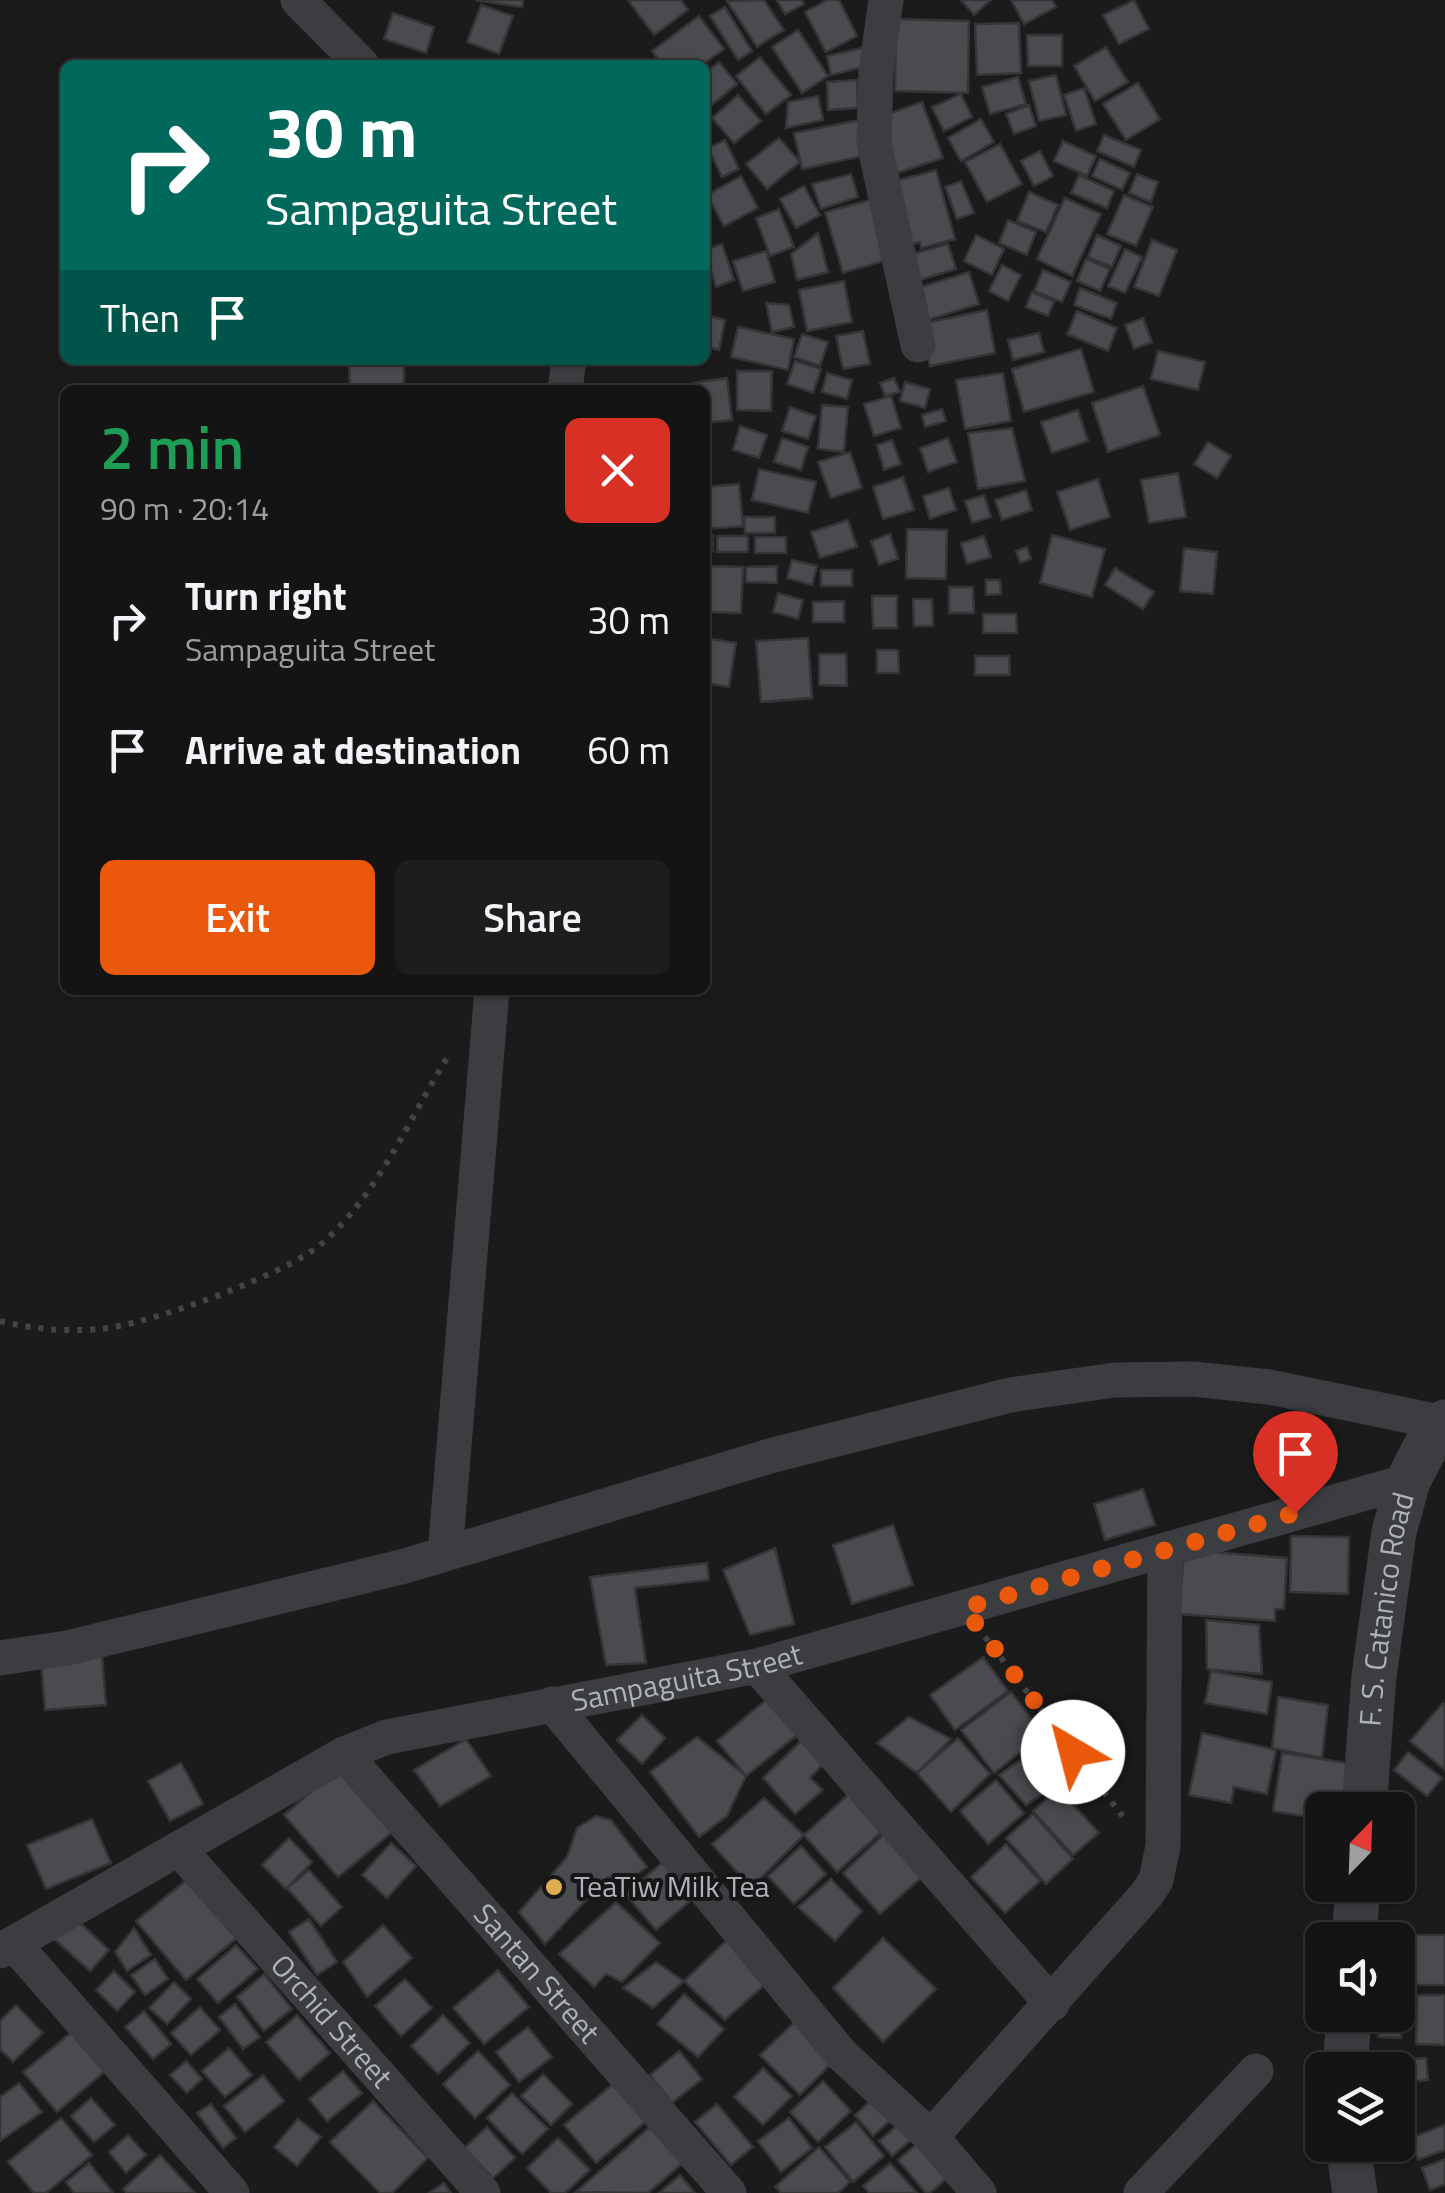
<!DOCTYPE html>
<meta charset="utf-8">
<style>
body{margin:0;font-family:"Titillium Web",sans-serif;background:#1d1d1e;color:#f1f3f6;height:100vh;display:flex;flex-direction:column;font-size:38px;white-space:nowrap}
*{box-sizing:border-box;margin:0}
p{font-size:32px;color:#9d9ea0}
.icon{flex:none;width:55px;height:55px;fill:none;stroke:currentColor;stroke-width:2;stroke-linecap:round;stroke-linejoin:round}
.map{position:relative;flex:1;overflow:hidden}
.details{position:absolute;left:60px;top:385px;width:650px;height:610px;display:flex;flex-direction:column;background:#141415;border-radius:15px;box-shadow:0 2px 8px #0004,0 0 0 2px #333334}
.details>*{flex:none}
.hud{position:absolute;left:60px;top:60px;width:650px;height:305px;border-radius:15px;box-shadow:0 2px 8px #0004,0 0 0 2px #333334;background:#00695c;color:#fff;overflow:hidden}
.needle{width:65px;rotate:23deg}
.fabs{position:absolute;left:1305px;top:1792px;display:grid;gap:20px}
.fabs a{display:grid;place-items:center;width:110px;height:110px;border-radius:15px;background:#141415;box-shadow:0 2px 8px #0004,0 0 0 2px #333334;font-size:50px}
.pin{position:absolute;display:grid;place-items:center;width:85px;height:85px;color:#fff;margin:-102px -42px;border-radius:50% 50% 50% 0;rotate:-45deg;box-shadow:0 0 10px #0007}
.pin .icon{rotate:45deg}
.me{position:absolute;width:110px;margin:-55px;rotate:323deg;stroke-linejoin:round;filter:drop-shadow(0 0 8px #0008)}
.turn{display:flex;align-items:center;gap:35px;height:210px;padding:0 40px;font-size:45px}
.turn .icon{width:130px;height:130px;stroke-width:2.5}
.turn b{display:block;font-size:70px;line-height:85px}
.then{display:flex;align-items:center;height:95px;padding:0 40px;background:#0003;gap:20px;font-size:38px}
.round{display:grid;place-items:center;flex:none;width:105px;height:105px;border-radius:15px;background:#1d1d1e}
.headline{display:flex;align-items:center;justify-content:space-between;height:170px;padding:0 40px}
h1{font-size:60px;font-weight:600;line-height:75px;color:#1e9e55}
.action{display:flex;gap:20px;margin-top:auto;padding:20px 40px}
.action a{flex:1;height:115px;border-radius:15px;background:#ea580c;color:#fff;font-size:40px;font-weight:600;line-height:115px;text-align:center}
.action a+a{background:#1d1d1e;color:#f1f3f6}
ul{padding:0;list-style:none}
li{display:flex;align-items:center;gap:30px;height:130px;padding:0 40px}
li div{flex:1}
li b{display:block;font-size:38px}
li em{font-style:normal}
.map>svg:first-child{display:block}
.building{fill:#4a4b4e;stroke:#353538;stroke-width:2.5}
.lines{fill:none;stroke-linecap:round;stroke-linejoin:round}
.path{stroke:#424448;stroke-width:6;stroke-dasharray:5 8;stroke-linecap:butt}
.minor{stroke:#3c3d41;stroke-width:35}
.tertiary{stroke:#3c3d41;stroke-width:45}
.route{stroke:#ea580c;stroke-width:18;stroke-dasharray:0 32.4}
.poi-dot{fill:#dfac50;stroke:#161617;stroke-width:4}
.labels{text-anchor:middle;stroke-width:8;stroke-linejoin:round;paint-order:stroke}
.street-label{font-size:30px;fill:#afb2ba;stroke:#161617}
.poi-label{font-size:30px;fill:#afb2ba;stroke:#161617;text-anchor:start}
</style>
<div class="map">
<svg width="1445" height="2193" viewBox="0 0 1445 2193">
<rect width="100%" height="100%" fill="#1b1b1c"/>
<g class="building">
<path d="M475,0H523L522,7Z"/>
<path d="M628,0H681L688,10L654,35Z"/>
<path d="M764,0L784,30L757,47L727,1Z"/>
<path d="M777,0H802L804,4L785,14Z"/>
<path d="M827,0H839L857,36L826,52L805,12Z"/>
<path d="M961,0H991L974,15Z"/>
<path d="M1011,0H1052L1056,7L1024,24Z"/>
<path d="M1134,0L1149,29L1119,44L1103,15Z"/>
<path d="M481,5L513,16L499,54L467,42Z"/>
<path d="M725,7L752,51L738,60L710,16Z"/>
<path d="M393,13L434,27L426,53L384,39Z"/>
<path d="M699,16L724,49L702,65H662L652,51Z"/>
<path d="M896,19L969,21L968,93L895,91Z"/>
<path d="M1019,23L1021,73L977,75L975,24Z"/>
<path d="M798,30L828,76L802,93L772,47Z"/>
<path d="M1027,35H1062V66H1028Z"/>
<path d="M1106,47L1128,82L1095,101L1074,66Z"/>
<path d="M862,48L867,66L831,75L827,56Z"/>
<path d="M760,57L791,95L766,114L736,76Z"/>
<path d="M719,62L737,84L708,108L705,73Z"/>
<path d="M1056,75L1066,115L1039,121L1029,81Z"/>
<path d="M1018,77L1026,104L990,114L982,87Z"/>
<path d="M857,80L858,108L828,110L827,82Z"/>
<path d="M1138,83L1160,119L1126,140L1103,104Z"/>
<path d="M1084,88L1096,124L1076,131L1064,95Z"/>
<path d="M961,94L972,117L944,131L932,107Z"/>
<path d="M738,95L761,121L734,143L712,118Z"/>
<path d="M818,96L823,120L786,128L788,102Z"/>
<path d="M922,102L943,158L897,173L877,118Z"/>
<path d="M1029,105L1036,126L1014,134L1006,114Z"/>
<path d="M981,119L994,142L961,161L948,138Z"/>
<path d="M860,120L868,155L802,169L794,133Z"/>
<path d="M1104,135L1141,150L1134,167L1097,151Z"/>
<path d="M779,138L800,162L767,189L746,164Z"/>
<path d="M725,140L739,169L722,177L708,148Z"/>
<path d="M1063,141L1096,156L1087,176L1054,161Z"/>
<path d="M1000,144L1022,184L987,202L965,162Z"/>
<path d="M1040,151L1053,176L1034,186L1021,161Z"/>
<path d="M1100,159L1130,173L1122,190L1092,176Z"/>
<path d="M936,170L955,239L921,248L920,242L905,246L888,183Z"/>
<path d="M851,174L858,197L821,209L812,184Z"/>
<path d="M1137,174L1158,182L1151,202L1129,193Z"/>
<path d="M1079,175L1114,191L1107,208L1071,193Z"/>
<path d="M741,176L758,208L724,226L707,195Z"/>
<path d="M961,181L974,213L957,219L945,187Z"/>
<path d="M804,186L820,215L796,228L780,199Z"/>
<path d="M1029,192L1058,205L1046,232L1017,221Z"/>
<path d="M1124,195L1153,207L1136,246L1107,234Z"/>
<path d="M884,196L897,257L843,273L825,212Z"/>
<path d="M1065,198L1101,214L1072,276L1037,259Z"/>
<path d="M779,209L794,247L770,256L756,218Z"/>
<path d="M1008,220L1036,232L1027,255L999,243Z"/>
<path d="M818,233L828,272L797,280L791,254Z"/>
<path d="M976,235L1004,249L992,275L964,261Z"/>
<path d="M1097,235L1121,246L1112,267L1088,257Z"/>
<path d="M1152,240L1177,250L1159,296L1134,287Z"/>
<path d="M722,244L734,280L716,287L705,250Z"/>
<path d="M948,244L956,269L920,280L912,254Z"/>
<path d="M1125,249L1142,257L1125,293L1108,286Z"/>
<path d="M766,251L775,282L743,291L733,261Z"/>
<path d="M1086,259L1110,269L1100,291L1077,281Z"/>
<path d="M1002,265L1021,275L1008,301L989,291Z"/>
<path d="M1043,270L1071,282L1062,302L1034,291Z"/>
<path d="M969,272L979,304L921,322L911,290Z"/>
<path d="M844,281L852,322L807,331L799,290Z"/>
<path d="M1080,288L1117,303L1111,319L1074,305Z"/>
<path d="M1032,292L1054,302L1048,316L1026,307Z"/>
<path d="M766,303L789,305L794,327L772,332Z"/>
<path d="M987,310L995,353L930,366L921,324Z"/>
<path d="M1077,311L1117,328L1108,351L1067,334Z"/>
<path d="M705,315L725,320L719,350L705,347Z"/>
<path d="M1143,318L1152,342L1134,349L1125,325Z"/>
<path d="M738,327L794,339L788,370L731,357Z"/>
<path d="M863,331L870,364L843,369L836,336Z"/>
<path d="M1039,333L1044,352L1013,360L1008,340Z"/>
<path d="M802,334L828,342L820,366L794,357Z"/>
<path d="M1081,349L1094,392L1024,412L1012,369Z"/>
<path d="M1158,351L1205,362L1198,390L1151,379Z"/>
<path d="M349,360H404V390H350Z"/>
<path d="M795,361L821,369L813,393L787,384Z"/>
<path d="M737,371H772L771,411L737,410Z"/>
<path d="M827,373L852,380L847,399L822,392Z"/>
<path d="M1003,373L1011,421L965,429L956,380Z"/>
<path d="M727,378L732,420L705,423V390H693V383Z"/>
<path d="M894,378L900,392L885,396L880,383Z"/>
<path d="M905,382L930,389L925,408L900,401Z"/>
<path d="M1143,386L1160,435L1108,452L1092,403Z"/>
<path d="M891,396L901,428L874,436L864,404Z"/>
<path d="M822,405L848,407L844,452L818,449Z"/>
<path d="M790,407L816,416L808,439L782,431Z"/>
<path d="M942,409L946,421L925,427L922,415Z"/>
<path d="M1078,410L1088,441L1052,453L1041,422Z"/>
<path d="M740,426L767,435L759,458L733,450Z"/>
<path d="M1012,428L1025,481L978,489L968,433Z"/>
<path d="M782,438L808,447L801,470L774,462Z"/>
<path d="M948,438L957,462L928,472L920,448Z"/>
<path d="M892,440L901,464L884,470L877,445Z"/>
<path d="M1208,442L1231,456L1217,478L1194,464Z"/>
<path d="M850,452L862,488L831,498L818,462Z"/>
<path d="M759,469L816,482L808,513L752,500Z"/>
<path d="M1178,473L1186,517L1149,523L1141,480Z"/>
<path d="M903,477L914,510L883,519L873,487Z"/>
<path d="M1098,479L1110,517L1070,530L1057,492Z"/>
<path d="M739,484L743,526L707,529L705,487Z"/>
<path d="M949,488L956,510L930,519L923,496Z"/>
<path d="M1026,490L1032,510L1002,520L995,500Z"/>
<path d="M984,495L991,517L972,523L965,501Z"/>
<path d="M744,517H775V533H745Z"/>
<path d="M848,520L857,547L820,558L811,532Z"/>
<path d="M907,529L947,530L946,579L906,578Z"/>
<path d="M890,534L898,559L879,565L871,541Z"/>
<rect x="705" y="535" width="8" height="16"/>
<path d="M1052,535L1105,549L1092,597L1040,583Z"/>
<rect x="717" y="536" width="31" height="16"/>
<path d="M984,536L991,557L967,564L961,543Z"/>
<rect x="755" y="537" width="31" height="16"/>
<path d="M1027,547L1031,559L1020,563L1016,551Z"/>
<path d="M1184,548L1217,552L1213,594L1180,591Z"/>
<path d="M792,560L817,566L812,585L787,578Z"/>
<path d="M711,566L743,567L741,613L709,612Z"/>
<path d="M777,566V583L746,582V567Z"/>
<path d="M1115,568L1154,592L1143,609L1105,585Z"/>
<rect x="821" y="570" width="31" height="16"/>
<path d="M986,580H1000L1001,594L986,595Z"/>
<path d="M949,587H973L974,613H949Z"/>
<path d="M778,593L803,600L798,619L773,612Z"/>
<path d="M872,596H897V628H873Z"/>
<path d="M913,599H932L933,626H914Z"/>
<path d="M844,601V622H813V602Z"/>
<path d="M983,614H1016L1017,633H983Z"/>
<path d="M705,638L736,643L729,687L705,683Z"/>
<path d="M808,638L812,698L761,702L756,641Z"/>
<path d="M877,650H898L899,673H877Z"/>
<path d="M819,654H846L847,686L819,685Z"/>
<path d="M975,656H1009L1010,675H975Z"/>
<path d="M1143,1489L1155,1525L1105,1540L1094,1504Z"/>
<path d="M893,1525L913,1585L852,1604L833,1545Z"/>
<path d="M1291,1536L1349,1537L1348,1594L1290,1592Z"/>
<path d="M775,1548L794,1624L750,1635L723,1570Z"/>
<path d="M1184,1550L1287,1558L1284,1609H1275V1621L1179,1614Z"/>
<path d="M707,1563L709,1580L635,1588L646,1663L606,1665L590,1577Z"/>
<path d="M1206,1620L1259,1625L1262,1674L1207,1669Z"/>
<path d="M102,1656L106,1705L45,1710L41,1661Z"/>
<path d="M983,1657L1008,1691L955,1730L930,1695Z"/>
<path d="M1211,1671L1272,1682L1267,1714L1205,1703Z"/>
<path d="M1011,1692L1043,1734L994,1773L961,1730Z"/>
<path d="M772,1695L802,1731L746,1776L717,1741Z"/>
<path d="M1278,1697L1328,1705L1322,1758L1272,1748Z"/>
<path d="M1443,1703L1445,1705V1770L1410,1741Z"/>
<path d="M642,1715L665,1738L642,1764L617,1740Z"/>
<path d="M909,1717L951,1739L917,1773L877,1743Z"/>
<path d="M1202,1733L1276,1750L1267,1794L1234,1787L1231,1803L1189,1795Z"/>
<path d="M697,1737L746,1776L727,1816L699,1837L650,1772Z"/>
<path d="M805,1737L829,1758L810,1778L823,1790L795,1814L763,1778Z"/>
<path d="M958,1738L990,1774L951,1812L917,1773Z"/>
<path d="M466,1739L491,1776L440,1806L414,1770Z"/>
<path d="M1032,1752L1061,1781L1026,1805L999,1775Z"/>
<path d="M1408,1752L1442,1778L1427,1796L1394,1770Z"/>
<path d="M1282,1753L1353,1764L1346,1810H1322V1819L1273,1811Z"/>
<path d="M181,1763L203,1804L170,1821L148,1781Z"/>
<path d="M342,1765L396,1829L338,1877L284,1815Z"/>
<path d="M996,1780L1024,1813L988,1844L960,1811Z"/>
<path d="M1058,1788L1099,1833L1073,1855L1033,1811Z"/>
<path d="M853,1790L887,1827L837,1872L804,1835Z"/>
<path d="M764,1798L804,1835L751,1888L712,1844Z"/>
<path d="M1033,1814L1073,1859L1046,1884L1006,1838Z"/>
<path d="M596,1816L611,1820L647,1867L620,1887L608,1877L545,1944L519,1912L567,1857L577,1828Z"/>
<path d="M92,1819L111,1863L46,1889L27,1845Z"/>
<path d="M883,1835L930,1870L880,1914L843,1873Z"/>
<path d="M289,1838L312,1862L286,1889L262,1865Z"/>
<path d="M391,1843L416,1866L387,1898L362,1875Z"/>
<path d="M1006,1844L1040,1881L1005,1913L971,1877Z"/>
<path d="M801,1846L826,1874L794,1904L768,1876Z"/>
<path d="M669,1857L698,1894L656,1930L625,1894Z"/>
<path d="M309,1870L342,1907L321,1926L287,1888Z"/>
<path d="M195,1873L244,1932L186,1980L136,1921Z"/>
<path d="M831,1879L862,1911L835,1941L798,1907Z"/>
<path d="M616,1902L660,1943L622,1982L606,1974L594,1987L559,1954Z"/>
<path d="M73,1916L109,1950L90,1971L53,1938Z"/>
<path d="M309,1919L337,1962L317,1975L289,1932Z"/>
<path d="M383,1925L412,1958L367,1997L343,1962Z"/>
<path d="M134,1928L151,1955L127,1971L115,1952Z"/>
<path d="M1406,1935H1445V1985H1405Z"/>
<path d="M730,1937L770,1980L725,2020L684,1981Z"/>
<path d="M883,1938L936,1989L883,2042L833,1988Z"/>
<path d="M236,1945L258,1969L218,2003L197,1979Z"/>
<path d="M155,1959L168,1979L145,1995L131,1975Z"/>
<path d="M656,1962L684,1981L653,2008L623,1988Z"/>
<path d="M498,1970L529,2007L484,2044L453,2008Z"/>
<path d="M114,1971L135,1992L117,2011L96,1990Z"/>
<path d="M264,1974L292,2009L264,2031L237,1997Z"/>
<path d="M405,1979L432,2008L401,2036L375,2006Z"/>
<path d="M174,1982L191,1999L167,2024L149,2008Z"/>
<path d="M684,1994L724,2029L698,2057L657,2024Z"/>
<path d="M1398,1995H1403L1401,2038L1378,2037L1379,2015H1398Z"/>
<path d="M1417,1995H1445V2045L1416,2044Z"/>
<path d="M235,2004L260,2037L243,2049L219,2017Z"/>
<path d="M16,2005L43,2033L13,2062L0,2049V2021Z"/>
<path d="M200,2007L220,2030L191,2055L171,2033Z"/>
<path d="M144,2011L171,2044L153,2059L125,2027Z"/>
<path d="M297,2015L330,2053L299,2080L266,2042Z"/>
<path d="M443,2015L470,2043L438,2074L411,2046Z"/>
<path d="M802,2015L840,2055L800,2095L760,2055Z"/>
<path d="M78,2027L111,2066L57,2112L23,2072Z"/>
<path d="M528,2027L552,2057L519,2082L496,2052Z"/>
<path d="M229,2048L252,2075L225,2097L202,2071Z"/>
<path d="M478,2051L510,2085L475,2118L443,2084Z"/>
<path d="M679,2051L702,2079L672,2103L650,2075Z"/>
<path d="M1426,2058L1428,2080L1398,2083V2070H1384V2061Z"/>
<path d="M186,2061L202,2079L187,2093L170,2075Z"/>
<path d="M763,2068L792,2096L763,2125L734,2097Z"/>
<path d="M343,2071L362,2093L327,2121L309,2099Z"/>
<path d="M543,2074L572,2104L551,2125L521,2096Z"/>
<path d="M263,2075L284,2101L245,2132L224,2106Z"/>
<path d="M619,2079L651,2117L596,2163L564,2125Z"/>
<path d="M823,2081L851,2111L818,2142L790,2112Z"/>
<path d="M19,2083L42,2112L0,2141V2097Z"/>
<path d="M512,2093L548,2129L522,2154L487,2118Z"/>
<path d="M91,2098L115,2125L94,2142L71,2116Z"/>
<path d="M874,2098L892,2119L873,2136L855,2115Z"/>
<path d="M373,2101L428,2158L392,2193H380L330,2142Z"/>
<path d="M211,2104L236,2138L223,2148L197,2113Z"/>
<path d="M717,2104L753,2147L731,2165L695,2122Z"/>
<path d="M61,2118L92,2155L46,2193H34L8,2162Z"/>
<path d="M789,2118L812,2148L781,2172L758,2141Z"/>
<path d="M298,2119L321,2137L297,2166L274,2147Z"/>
<path d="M856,2122L884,2156L853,2182L825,2147Z"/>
<path d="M652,2125L684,2162L648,2193L576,2192Z"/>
<path d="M898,2125L911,2140L892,2156L879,2141Z"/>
<path d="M1445,2125V2150L1418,2160L1410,2138Z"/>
<path d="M487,2127L515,2158L493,2178L464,2148Z"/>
<path d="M128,2135L146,2155L126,2173L109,2152Z"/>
<path d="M558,2138L590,2170L565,2193H551L527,2168Z"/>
<path d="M918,2143L947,2178L930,2193H926L898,2160Z"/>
<path d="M819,2147L850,2182L838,2193H781L775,2187Z"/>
<path d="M160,2155L195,2193H127L123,2189Z"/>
<path d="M1445,2159V2184L1430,2190L1422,2168Z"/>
<path d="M89,2163L113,2193H74L66,2182Z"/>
<path d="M890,2163L917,2193H869L863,2186Z"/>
<path d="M680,2175L695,2193H659Z"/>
<path d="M444,2183L451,2193H429Z"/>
</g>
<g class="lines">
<g class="path">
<path d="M0,1321C33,1329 65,1332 99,1329C146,1326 284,1275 320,1245C378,1196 409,1118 449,1055"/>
<path d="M985,1637L1127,1822"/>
</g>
<g class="minor">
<path d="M298,0L362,65"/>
<path d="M886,0L876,71L874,143L918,345"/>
<path d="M565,390L569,360"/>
<path d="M445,1554L492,990"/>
<path d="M0,1658L67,1648L405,1566L770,1456L1010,1395L1115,1380L1193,1379L1269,1387L1444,1423"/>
<path d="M757,1666L1052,2004"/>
<path d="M552,1704L841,2054L931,2137L979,2193"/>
<path id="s1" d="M344,1754L729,2193"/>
<path id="s2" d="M179,1849L483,2193"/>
<path d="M14,1944L232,2193"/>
<path id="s3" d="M0,1951L344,1754L387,1737L757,1666L1408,1481"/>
<path d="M931,2137L1147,1894L1156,1880L1163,1846L1165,1551"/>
<path d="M1141,2193L1256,2071"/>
</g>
<g class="tertiary">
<path id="s4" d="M1364,1810L1374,1676L1394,1532L1408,1481L1428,1442L1445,1422"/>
<path d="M1354,1940L1358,1885"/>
<path d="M1345,2070L1349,2015"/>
<path d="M1348,2145L1355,2193"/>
</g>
</g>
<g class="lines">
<path class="route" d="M1073,1752L964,1608L1295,1513"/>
</g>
<circle class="poi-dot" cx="554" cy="1887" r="10"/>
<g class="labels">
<g class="street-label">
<text dy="10" stroke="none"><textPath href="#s4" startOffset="202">F. S. Catanico Road</textPath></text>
<text dy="10" stroke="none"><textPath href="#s3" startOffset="748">Sampaguita Street</textPath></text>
<text dy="10" stroke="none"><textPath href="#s1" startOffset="292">Santan Street</textPath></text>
<text dy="10" stroke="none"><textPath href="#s2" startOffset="230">Orchid Street</textPath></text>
</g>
<g class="poi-label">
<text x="574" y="1897">TeaTiw Milk Tea</text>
</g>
</g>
</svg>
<div class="fabs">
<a><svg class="needle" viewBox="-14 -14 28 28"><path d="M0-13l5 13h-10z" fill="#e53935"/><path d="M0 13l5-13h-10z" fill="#9d9ea0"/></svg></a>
<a><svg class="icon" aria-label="sound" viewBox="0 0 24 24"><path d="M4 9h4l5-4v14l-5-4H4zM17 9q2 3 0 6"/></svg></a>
<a><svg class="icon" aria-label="layers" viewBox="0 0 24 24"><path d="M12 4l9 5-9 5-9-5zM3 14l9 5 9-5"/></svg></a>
</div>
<div class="pin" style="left:1295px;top:1513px;background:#d93025"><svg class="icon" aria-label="arrive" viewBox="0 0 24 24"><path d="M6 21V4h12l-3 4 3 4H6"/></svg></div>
<svg class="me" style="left:1073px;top:1752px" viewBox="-20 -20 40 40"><circle r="19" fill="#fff"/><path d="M0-13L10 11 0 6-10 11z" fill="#ea580c"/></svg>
<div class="hud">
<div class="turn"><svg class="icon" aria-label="right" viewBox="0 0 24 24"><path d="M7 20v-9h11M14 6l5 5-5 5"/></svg><div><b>30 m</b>Sampaguita Street</div></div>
<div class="then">Then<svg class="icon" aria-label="arrive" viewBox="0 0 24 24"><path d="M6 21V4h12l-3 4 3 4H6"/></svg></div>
</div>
<section class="details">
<div class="headline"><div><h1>2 min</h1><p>90 m · 20:14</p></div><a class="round" style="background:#d93025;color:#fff"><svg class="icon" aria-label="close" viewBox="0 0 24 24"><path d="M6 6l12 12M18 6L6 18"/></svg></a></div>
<ul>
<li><svg class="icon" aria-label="right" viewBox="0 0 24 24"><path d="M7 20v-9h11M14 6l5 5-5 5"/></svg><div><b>Turn right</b><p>Sampaguita Street</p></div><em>30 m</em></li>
<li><svg class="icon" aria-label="arrive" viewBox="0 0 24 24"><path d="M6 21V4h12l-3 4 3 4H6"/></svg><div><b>Arrive at destination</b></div><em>60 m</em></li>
</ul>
<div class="action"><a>Exit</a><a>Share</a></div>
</section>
</div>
